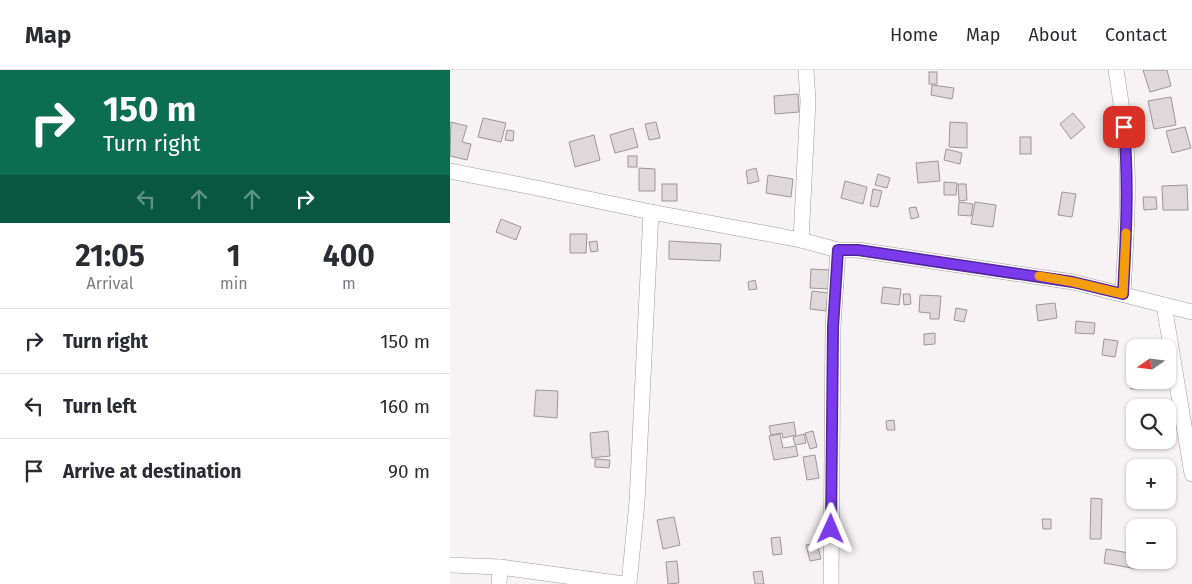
<!DOCTYPE html>
<meta charset="utf-8">
<style>
body{margin:0;font-family:"Fira Sans",sans-serif;background:#f7f7f7;color:#2b2b33;height:100vh;display:flex;flex-direction:column;font-size:19px;white-space:nowrap}
*{box-sizing:border-box;margin:0}
p{font-size:16px;color:#7c7c81}
.icon{flex:none;width:28px;height:28px;fill:none;stroke:currentColor;stroke-width:2;stroke-linecap:round;stroke-linejoin:round}
.map{position:relative;flex:1;overflow:hidden}
.sheet{display:flex;flex-direction:column;background:#fff;width:450px}
.sheet>*{flex:none}
.banner{background:#0b6e4f;color:#fff;overflow:hidden}
.needle{width:32px;rotate:256deg}
.controls{position:absolute;left:676px;top:269px;display:grid;gap:10px}
.controls a{display:grid;place-items:center;width:50px;height:50px;border-radius:10px;background:#fff;box-shadow:0 1px 4px #0004;font-size:25px}
.pin{position:absolute;display:grid;place-items:center;width:42px;height:42px;color:#fff;margin:-21px;border-radius:10px;box-shadow:0 2px 8px #0006}
.me{position:absolute;width:55px;margin:-28px;rotate:1deg;stroke-linejoin:round;filter:drop-shadow(0 0 4px #0008)}
.turn{display:flex;align-items:center;gap:18px;height:105px;padding:0 20px;font-size:22px}
.turn .icon{width:65px;height:65px;stroke-width:2.5}
.turn b{display:block;font-size:35px;line-height:42px}
.lanes{display:flex;align-items:center;height:48px;padding:0 20px;background:#0003;justify-content:center;gap:25px;direction:ltr}
.lanes .off{opacity:.35}
.eta{display:flex;justify-content:space-evenly;align-items:center;height:85px;text-align:center}
.eta b{font-size:30px;font-weight:700;line-height:35px}
ul{padding:0;list-style:none}
li{display:flex;align-items:center;gap:15px;height:65px;padding:0 20px;border-top:1px solid #e1e1e2}
li div{flex:1}
li b{display:block;font-size:19px}
li em{font-style:normal}
header{display:flex;align-items:center;gap:30px;box-sizing:border-box;height:70px;padding:0 25px;background:#fff;border-bottom:1px solid #e1e1e2}
header strong{font-size:24px}
nav{display:flex;gap:28px;margin-inline-start:auto;font-size:18px}
main{display:flex;flex:1;min-height:0}
.map>svg:first-child{display:block}
.building{fill:#ded8db;stroke:#9b9698}
.lines{fill:none;stroke-linecap:round;stroke-linejoin:round}
.minor-casing{stroke:#9f9a9d;stroke-width:16}
.minor{stroke:#fff;stroke-width:15}
.route-casing{stroke:#51269a;stroke-width:12}
.route{stroke:#7c3aed;stroke-width:9}
.slow{stroke:#f59e0b;stroke-width:9}
</style>
<header>
<strong>Map</strong>
<nav><a>Home</a><a>Map</a><a>About</a><a>Contact</a></nav>
</header>
<main>
<section class="sheet">
<div class="banner">
<div class="turn"><svg class="icon" aria-label="right" viewBox="0 0 24 24"><path d="M7 20v-9h11M14 6l5 5-5 5"/></svg><div><b>150 m</b>Turn right</div></div>
<div class="lanes"><svg class="icon off" aria-label="left" viewBox="0 0 24 24"><path d="M17 20v-9H6M10 6l-5 5 5 5"/></svg><svg class="icon off" aria-label="ahead" viewBox="0 0 24 24"><path d="M12 20V5M6 11l6-6 6 6"/></svg><svg class="icon off" aria-label="ahead" viewBox="0 0 24 24"><path d="M12 20V5M6 11l6-6 6 6"/></svg><svg class="icon" aria-label="right" viewBox="0 0 24 24"><path d="M7 20v-9h11M14 6l5 5-5 5"/></svg></div>
</div>
<div class="eta">
<div><b>21:05</b><p>Arrival</p></div>
<div><b>1</b><p>min</p></div>
<div><b>400</b><p>m</p></div>
</div>
<ul>
<li><svg class="icon" aria-label="right" viewBox="0 0 24 24"><path d="M7 20v-9h11M14 6l5 5-5 5"/></svg><div><b>Turn right</b></div><em>150 m</em></li>
<li><svg class="icon" aria-label="left" viewBox="0 0 24 24"><path d="M17 20v-9H6M10 6l-5 5 5 5"/></svg><div><b>Turn left</b></div><em>160 m</em></li>
<li><svg class="icon" aria-label="arrive" viewBox="0 0 24 24"><path d="M6 21V4h12l-3 4 3 4H6"/></svg><div><b>Arrive at destination</b></div><em>90 m</em></li>
</ul>
</section>
<div class="map">
<svg width="742" height="514" viewBox="0 0 742 514">
<rect width="100%" height="100%" fill="#f7f2f4"/>
<g class="building">
<path d="M693,0H717L721,16L700,22Z"/>
<rect x="479" y="2" width="8" height="12"/>
<path d="M482,15L504,18L502,29L481,25Z"/>
<path d="M348,24L349,42L325,44L324,26Z"/>
<path d="M721,27L726,55L704,59L698,31Z"/>
<path d="M623,43L635,57L621,69L610,54Z"/>
<path d="M33,48L56,53L51,72L28,67Z"/>
<path d="M1,52L17,56L12,72L21,74L17,90L0,86Z"/>
<path d="M206,52L210,68L199,70L195,54Z"/>
<path d="M500,52L517,53V78L499,77Z"/>
<path d="M735,57L741,78L722,83L716,61Z"/>
<path d="M183,58L188,77L165,83L160,65Z"/>
<path d="M57,60L64,61L63,71L55,70Z"/>
<path d="M144,65L150,90L125,97L119,72Z"/>
<rect x="570" y="67" width="11" height="17"/>
<path d="M496,79L512,83L510,94L494,90Z"/>
<rect x="178" y="86" width="9" height="11"/>
<path d="M488,91L490,111L468,113L466,93Z"/>
<path d="M189,98L205,99V121H189Z"/>
<path d="M306,98L309,111L298,114L296,101Z"/>
<path d="M428,104L440,108L437,118L425,115Z"/>
<path d="M318,105L343,109L341,127L316,123Z"/>
<path d="M395,111L417,117L413,134L391,128Z"/>
<path d="M494,112L507,113L506,125H494Z"/>
<rect x="212" y="114" width="15" height="17"/>
<path d="M508,114H516L517,130L509,131Z"/>
<path d="M737,115L738,140H713L712,116Z"/>
<path d="M423,119L432,121L428,137L420,136Z"/>
<path d="M612,122L626,124L622,147L608,145Z"/>
<path d="M693,127H706L707,139L694,140Z"/>
<path d="M509,132L523,134L521,146L508,145Z"/>
<path d="M525,132L546,135L543,157L521,154Z"/>
<path d="M466,137L469,147L461,149L459,138Z"/>
<path d="M51,149L71,157L66,170L46,162Z"/>
<path d="M120,164H137L136,183H120Z"/>
<path d="M147,171L148,181L141,182L139,172Z"/>
<path d="M219,171L271,174L270,191L219,189Z"/>
<path d="M361,199L381,200V219L360,218Z"/>
<path d="M305,210L307,219L299,220L298,212Z"/>
<path d="M433,217L451,219L449,235L431,233Z"/>
<path d="M362,221L378,223L376,241L360,239Z"/>
<path d="M453,224H460L461,234L454,235Z"/>
<path d="M470,225L491,226L489,249H480V243L469,242Z"/>
<path d="M605,233L607,248L588,251L586,235Z"/>
<path d="M506,238L517,240L514,252L504,250Z"/>
<path d="M626,251L645,253L644,264L625,263Z"/>
<path d="M485,263V274L474,275V264Z"/>
<path d="M654,269L668,271L665,287L652,285Z"/>
<path d="M681,302H685V310H703V318L681,319Z"/>
<path d="M86,320L108,321L107,348L84,346Z"/>
<path d="M444,350L445,360H437L436,351Z"/>
<path d="M344,352L346,365L333,368L332,363L321,365L319,356Z"/>
<path d="M158,361L160,386L142,388L140,363Z"/>
<path d="M363,361L367,377L360,379L355,363Z"/>
<path d="M330,364L333,378L346,376L348,386L324,390L319,366Z"/>
<path d="M354,364L356,373L345,375L343,367Z"/>
<path d="M365,385L369,408L357,410L353,387Z"/>
<path d="M145,389L160,390L159,398L145,397Z"/>
<path d="M641,428L652,429L651,469H640Z"/>
<path d="M224,447L230,475L213,479L207,450Z"/>
<path d="M592,449H601V459H593Z"/>
<path d="M330,467L332,484L323,485L321,468Z"/>
<path d="M367,473L371,489L360,491L356,475Z"/>
<path d="M656,479L685,484V490H688L687,499L654,493Z"/>
<path d="M227,491L229,513L218,514L216,492Z"/>
<path d="M312,501L314,514H305L303,502Z"/>
</g>
<g class="lines">
<g class="minor-casing">
<g id="minor">
<path d="M666,0C671,31 676,63 677,95C679,138 675,181 673,224"/>
<path d="M0,101L82,117L201,142L351,170L388,180H408L623,212L742,242"/>
<path d="M351,170L358,31L356,0"/>
<path d="M714,235L742,404"/>
<path d="M0,495L50,497"/>
<path d="M49,514L50,497L174,514"/>
<path d="M179,514L187,432L201,142"/>
<path d="M381,514L383,257L388,180"/>
</g>
</g>
<use href="#minor" class="minor"/>
</g>
<g class="lines">
<g class="route-casing">
<path id="route" d="M381,459L383,257L388,180H408L623,212L673,224C676,168 679,113 674,57"/>
</g>
<use href="#route" class="route"/>
<path class="slow" d="M589,206L623,212L673,224L676,163"/>
</g>
</svg>
<div class="controls">
<a><svg class="needle" viewBox="-14 -14 28 28"><path d="M0-13l5 13h-10z" fill="#e53935"/><path d="M0 13l5-13h-10z" fill="#7c7c81"/></svg></a>
<a><svg class="icon" aria-label="search" viewBox="0 0 24 24"><circle cx="10" cy="10" r="6"/><path d="M15 15l6 6"/></svg></a>
<a>+</a>
<a>−</a>
</div>
<div class="pin" style="left:674px;top:57px;background:#d93025"><svg class="icon" aria-label="arrive" viewBox="0 0 24 24"><path d="M6 21V4h12l-3 4 3 4H6"/></svg></div>
<svg class="me" style="left:381px;top:459px" viewBox="-20 -20 40 40"><path d="M0-17L14 15 0 8-14 15z" fill="#7c3aed" stroke="#fff" stroke-width="4"/></svg>
</div>
</main>
